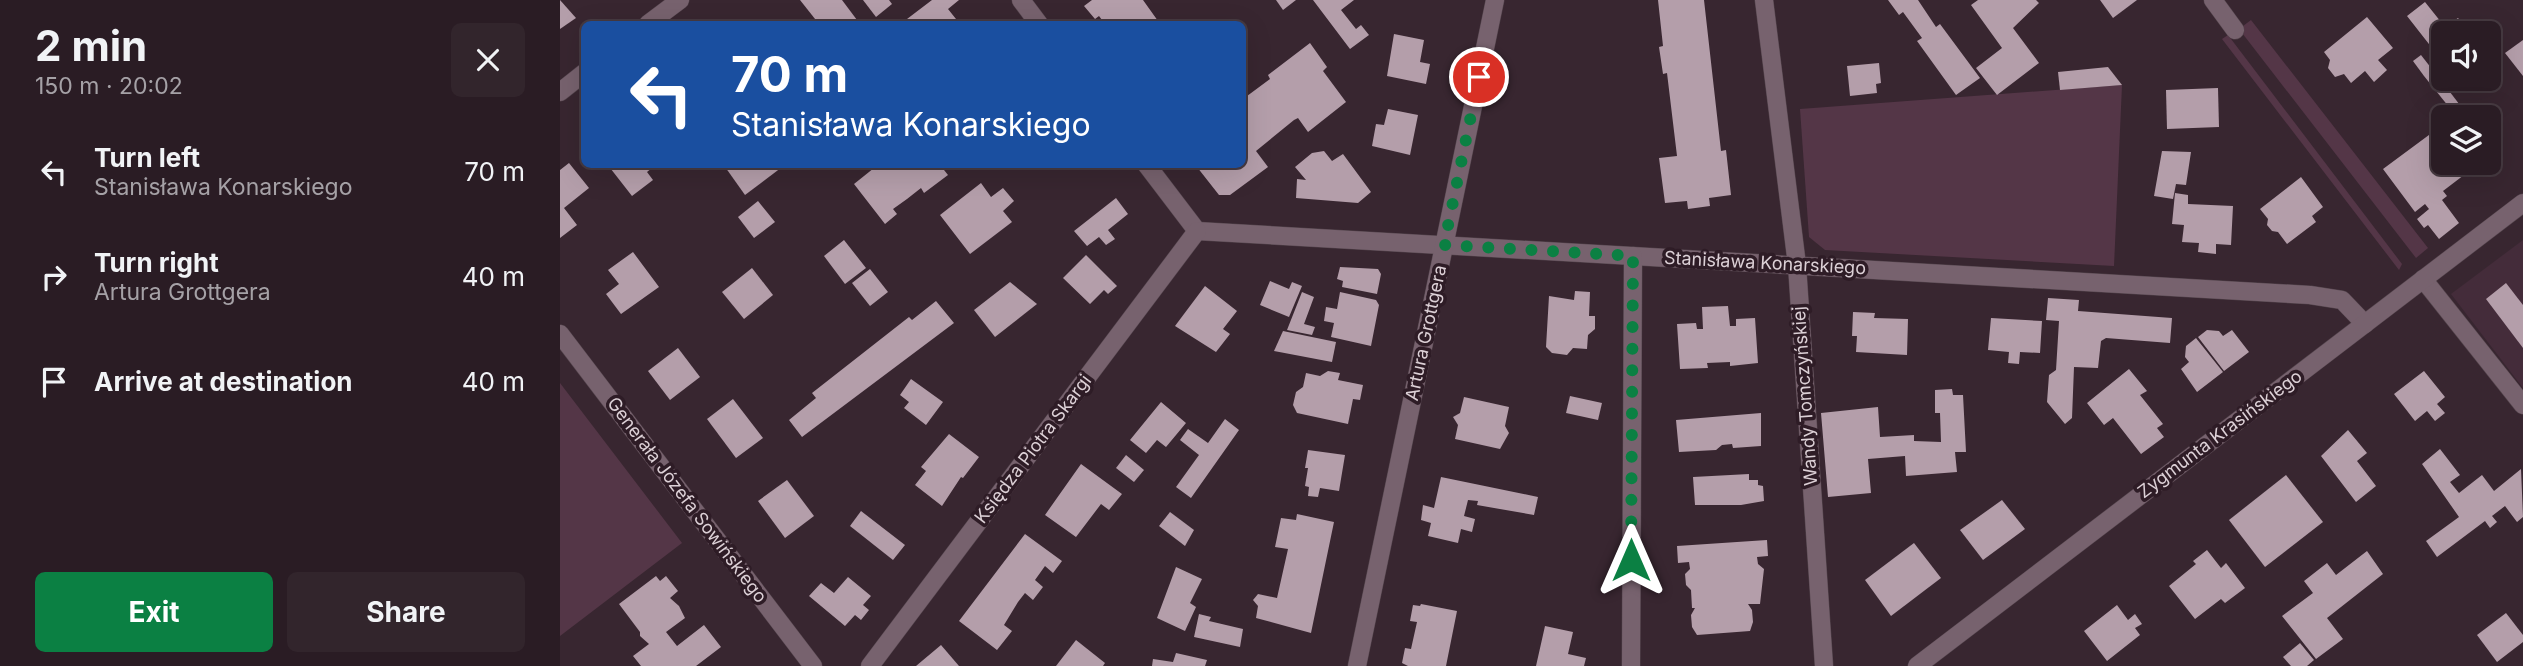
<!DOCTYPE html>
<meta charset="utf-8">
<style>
body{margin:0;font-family:Inter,sans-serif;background:#32252c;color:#f1f3f6;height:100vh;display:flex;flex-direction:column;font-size:26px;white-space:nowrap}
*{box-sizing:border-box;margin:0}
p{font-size:23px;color:#a5a1a6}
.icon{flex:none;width:38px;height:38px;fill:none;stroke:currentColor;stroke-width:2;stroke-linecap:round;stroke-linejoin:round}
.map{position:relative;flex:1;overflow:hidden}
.drawer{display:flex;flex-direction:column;background:#2a1c24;width:560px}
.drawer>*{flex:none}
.hud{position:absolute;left:21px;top:21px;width:665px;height:147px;border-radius:10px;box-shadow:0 7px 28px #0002,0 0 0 2px #463a41;background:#1a4fa0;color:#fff;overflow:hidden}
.controls{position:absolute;left:1871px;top:21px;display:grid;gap:14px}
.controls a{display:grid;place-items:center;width:70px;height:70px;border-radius:10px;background:#2a1c24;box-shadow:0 7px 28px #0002,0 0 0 2px #463a41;font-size:35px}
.pin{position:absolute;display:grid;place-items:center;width:60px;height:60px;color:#fff;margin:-30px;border:4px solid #fff;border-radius:50%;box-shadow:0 2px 7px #0007}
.me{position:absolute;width:77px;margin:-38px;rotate:0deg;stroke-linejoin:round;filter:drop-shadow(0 0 5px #0008)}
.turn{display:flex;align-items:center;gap:24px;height:147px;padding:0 35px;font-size:32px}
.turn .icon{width:91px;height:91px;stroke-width:2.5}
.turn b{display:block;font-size:49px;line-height:60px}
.round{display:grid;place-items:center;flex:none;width:74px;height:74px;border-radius:10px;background:#32252c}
.headline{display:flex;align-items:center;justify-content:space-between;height:119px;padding:0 35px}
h1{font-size:42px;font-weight:700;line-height:52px}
.cta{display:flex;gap:14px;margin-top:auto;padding:14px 35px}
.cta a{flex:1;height:80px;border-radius:10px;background:#0b8043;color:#fff;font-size:28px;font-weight:700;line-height:80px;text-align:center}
.cta a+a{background:#32252c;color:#f1f3f6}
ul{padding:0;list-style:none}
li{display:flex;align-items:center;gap:21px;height:105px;padding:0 35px}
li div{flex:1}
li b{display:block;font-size:26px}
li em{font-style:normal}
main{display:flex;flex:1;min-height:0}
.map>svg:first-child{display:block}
.built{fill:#442c3a}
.green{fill:#543647}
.building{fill:#b49eaa}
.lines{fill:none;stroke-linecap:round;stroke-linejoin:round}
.minor-casing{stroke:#54454d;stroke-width:19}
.minor{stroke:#77626e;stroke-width:18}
.route{stroke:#0b8043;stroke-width:12;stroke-dasharray:0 21.6}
.labels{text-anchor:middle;stroke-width:7;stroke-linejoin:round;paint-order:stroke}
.street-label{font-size:18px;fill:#dcd0d6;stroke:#2e1c26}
</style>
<main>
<section class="drawer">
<div class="headline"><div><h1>2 min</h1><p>150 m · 20:02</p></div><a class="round"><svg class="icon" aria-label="close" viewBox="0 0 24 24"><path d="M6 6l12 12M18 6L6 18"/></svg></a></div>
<ul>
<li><svg class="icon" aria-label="left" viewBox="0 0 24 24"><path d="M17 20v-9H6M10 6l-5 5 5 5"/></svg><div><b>Turn left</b><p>Stanisława Konarskiego</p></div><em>70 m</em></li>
<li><svg class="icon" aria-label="right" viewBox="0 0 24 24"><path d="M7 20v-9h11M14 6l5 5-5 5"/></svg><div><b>Turn right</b><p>Artura Grottgera</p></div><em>40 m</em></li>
<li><svg class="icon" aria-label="arrive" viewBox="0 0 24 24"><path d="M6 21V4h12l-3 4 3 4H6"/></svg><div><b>Arrive at destination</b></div><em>40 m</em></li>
</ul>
<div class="cta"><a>Exit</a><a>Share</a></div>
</section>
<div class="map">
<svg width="1963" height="666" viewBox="0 0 1963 666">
<rect width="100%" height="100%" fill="#382630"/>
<path class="built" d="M1963,240V388L1891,294Z"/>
<g class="green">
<path d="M1691,20L1868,248L1856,258L1679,29Z"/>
<path d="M1668,35L1842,264L1839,270L1662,39Z"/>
<path d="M1562,85L1554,266L1265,250L1249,237L1240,109Z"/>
<path d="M0,383L122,543L0,636Z"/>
</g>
<g class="building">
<path d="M0,0L16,18L0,29Z"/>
<path d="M240,0H282L297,20L292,24H259Z"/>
<path d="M303,0H329L332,4L316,17Z"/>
<path d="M372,0H399L388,9L400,24H351L347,19Z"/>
<path d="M532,0H583L598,21L593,24H545L539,16L535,19L524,6Z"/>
<path d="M716,0H736L723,10Z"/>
<path d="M753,0H794L781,10L796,29L801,25L809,35L790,49Z"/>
<path d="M1098,0H1144L1161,151L1166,150L1171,195L1149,198L1150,206L1128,209L1127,201L1105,203L1099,158L1117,156L1107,73L1103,74L1099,47L1103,46Z"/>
<path d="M1328,0H1358L1376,27L1380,24L1420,78L1396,95L1357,41L1362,38L1343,12L1339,15Z"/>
<path d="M1418,0H1476L1479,3L1453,28L1479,63L1437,95L1416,68L1442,48L1411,5Z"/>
<path d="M1540,0H1577L1553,18Z"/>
<path d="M1865,2L1885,27L1898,18L1910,33H1883V62L1847,16Z"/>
<path d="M1807,17L1833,48L1818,60L1827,70L1814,82L1805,71L1791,83L1784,74L1775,77L1768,68L1770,60L1764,52Z"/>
<path d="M834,34L864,40L860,62L870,64L866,84L827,76Z"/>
<path d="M1963,40V76L1945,53Z"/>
<path d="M750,43L767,67L763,71L786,102L748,132L738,118L734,120L696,151L708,167L670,195H659L637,167L682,164V109L688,105L683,99L710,79L708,75Z"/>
<path d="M1861,55L1893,96L1909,117H1897L1864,76L1853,61Z"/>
<path d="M1319,63L1321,83L1316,84L1317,93L1290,96L1287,66Z"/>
<path d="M1548,67L1562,85L1500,90L1498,72Z"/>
<path d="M1658,88L1659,127L1607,129L1606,90Z"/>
<path d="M828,109L858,115L850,155L812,146L816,124L824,125Z"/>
<path d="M1873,132L1883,146V163H1895L1904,175L1883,191L1887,196L1882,200L1899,223L1879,239L1868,225L1864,228L1857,219L1869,209L1865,204L1855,212L1823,169Z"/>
<path d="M764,151L772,161L783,154L811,192L798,203L736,198L737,179L746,180L735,167L752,153Z"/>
<path d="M1602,151L1631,152L1626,185L1616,184L1613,199L1594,196Z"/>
<path d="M9,163L29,188L4,208L17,225L0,238V170Z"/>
<path d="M47,164H97L87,172L93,180L72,196Z"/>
<path d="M163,164H226L185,195Z"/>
<path d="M319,164H391L384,170L388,175L364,193L361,188L347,199L333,209L337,214L325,224L294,184Z"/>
<path d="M1741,177L1763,207L1752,216L1756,222L1727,244L1718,232L1712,231L1707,225L1708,219L1700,209Z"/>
<path d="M421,183L431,197L443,188L454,201L443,211L452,222L410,254L380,215Z"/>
<path d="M1615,193L1628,195V204L1673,206L1671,245L1656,244V254L1638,252L1639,243L1622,242L1624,225L1612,224Z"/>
<path d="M556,198L568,214L548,230L555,239L546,245L539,237L527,246L514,231Z"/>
<path d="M198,201L215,222L194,238L178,217Z"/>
<path d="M284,240L306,268L285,284L264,256Z"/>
<path d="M73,252L99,287L61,314L46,294L59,284L48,270Z"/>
<path d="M526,255L557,286L548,294L544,290L530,304L503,278Z"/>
<path d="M780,267L818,269L821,274L817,294L782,287L783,281L777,279Z"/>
<path d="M192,268L213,295L184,319L162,292Z"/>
<path d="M310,269L328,292L310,306L292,283Z"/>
<path d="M710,281L729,289L732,282L742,286L729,317L700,305Z"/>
<path d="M450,282L477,304L435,337L414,310Z"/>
<path d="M1946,283L1963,305V348L1926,299Z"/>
<path d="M645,286L677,311L663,329L670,334L656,352L615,326Z"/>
<path d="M1015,291L1030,292L1029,316H1035V329L1028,335L1027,349L1013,348L1007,355L992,353L986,347L989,296L1014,300Z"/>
<path d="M742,292L754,297L744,324L755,327L752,335L727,330Z"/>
<path d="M780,292L816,300L819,305L811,346L771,337L774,323L764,321L766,307L777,309Z"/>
<path d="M1488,298L1519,300L1518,311L1612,318L1610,343L1546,338L1541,341L1538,368L1514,367L1512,418L1505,424L1487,402L1489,375L1496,370L1499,321L1486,320Z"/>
<path d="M376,301L394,323L242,437L229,420L256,398L252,393L349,317L352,320Z"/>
<path d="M1168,306L1170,326H1176V319L1195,318L1198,363L1170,366V362L1147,363L1148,368L1120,369L1117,324L1136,323L1137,329H1143L1142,307Z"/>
<path d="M1293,312L1315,313L1314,318L1348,319L1347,355L1296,352L1297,336H1292Z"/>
<path d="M1431,318L1482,321L1480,353L1460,352L1459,364L1448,363L1449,352L1428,350Z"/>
<path d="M1647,330L1659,331L1663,336L1672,330L1689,352L1664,371L1638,337Z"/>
<path d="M723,331L776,342L772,362L714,351Z"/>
<path d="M1636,338L1663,372L1637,392L1621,369L1629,362L1625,357L1626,346Z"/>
<path d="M118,348L140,377L110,400L88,371Z"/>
<path d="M1569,369L1587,391L1580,395L1603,424L1597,428L1604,437L1581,454L1553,418L1544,425L1527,403Z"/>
<path d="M768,371L780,373L778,380L803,385L800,400L793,399L788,424L737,413L733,405L736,392L743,387L746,373L760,376Z"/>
<path d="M1864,371L1885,397L1877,404L1885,413L1875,421L1867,411L1855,421L1834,394Z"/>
<path d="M351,379L383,402L366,425L344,408L349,402L340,395Z"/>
<path d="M1392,389L1393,395H1403L1406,452H1395L1397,472L1346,476L1345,456L1308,459L1311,493L1268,497L1261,413L1318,407L1320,437L1354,435V441L1381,442L1380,413H1375V390Z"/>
<path d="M1010,396L1042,403L1038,420L1006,413Z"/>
<path d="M904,397L949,407L945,426L949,433L940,449L895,439L898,425L893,417L900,413Z"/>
<path d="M173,399L203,438L176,458L147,419Z"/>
<path d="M601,402L626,423L606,447L597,440L586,453L570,440Z"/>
<path d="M1201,413V446L1173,448L1172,444L1162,445L1156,450L1119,452L1116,420Z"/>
<path d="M665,419L679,430L631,498L616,487L639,455L620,440L628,429L648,443Z"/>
<path d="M1788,430L1807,453L1797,461L1816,486L1796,502L1761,456Z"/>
<path d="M389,434L419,457L403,478L401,477L382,506L355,485L366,471L361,467Z"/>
<path d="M1880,449L1900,475L1890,482L1899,493L1922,475L1934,491L1961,469L1963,517L1957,522L1945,506L1932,516L1937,522L1930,528L1925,521L1877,557L1866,541L1899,517L1862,464Z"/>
<path d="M748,450L785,455L779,491L760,488L758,497L748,496L749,487L745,486L748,468H745Z"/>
<path d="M566,455L584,470L574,482L556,468Z"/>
<path d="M521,464L562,494L549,510L541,504L516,537L485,515Z"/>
<path d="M1189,474V480H1198V485L1203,486L1204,501L1181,505H1135L1133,477Z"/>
<path d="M1726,475L1763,522L1705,567L1669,520Z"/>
<path d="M881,477L978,497L974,515L917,505L918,501L908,500L904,516L915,519L912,532L901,529L898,543L868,536L871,523L861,520L863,505L874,508Z"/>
<path d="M227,480L254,516L225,538L198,501Z"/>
<path d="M1442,500L1465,529L1423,560L1400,530Z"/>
<path d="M301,511L345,545L333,560L290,526Z"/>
<path d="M610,512L634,530L625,546L599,526Z"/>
<path d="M737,514L774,522L751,633L696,618L698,606L693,600L698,594L717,598L728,549L715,547L721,518L736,520Z"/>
<path d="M465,534L502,561L493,573L485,566L475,580L483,587L473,600L465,593L458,602L444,625L452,631L437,650L399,621Z"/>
<path d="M1207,540L1208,556L1197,557L1198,564L1204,569L1200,604H1188L1192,610L1193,622L1190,631L1137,635L1132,627L1131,615L1135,608H1132L1131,590L1126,585L1125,574L1130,569L1129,562L1118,563L1117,546Z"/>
<path d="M1354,543L1381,578L1331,616L1305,580Z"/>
<path d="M1647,550L1661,568L1666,563L1685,588L1665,603L1661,599L1635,619L1609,586L1636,564L1633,561Z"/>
<path d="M1807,551L1823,574L1767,618L1783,639L1756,659L1722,616L1753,593L1744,581L1767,563L1776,575Z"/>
<path d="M616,567L642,579L630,603L636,607L625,631L597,618Z"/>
<path d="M96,576L100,581L106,576L118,591L110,598L119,606L125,618L106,632L117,646L144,625L161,647L136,666H81L73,656L89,644L80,636V632L59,604Z"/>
<path d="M288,577L311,596L303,605L309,610L301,620L295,615L285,626L249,596L261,583L274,593Z"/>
<path d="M861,604L897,611L886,666H848L842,663L845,648L851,649L857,622L850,621L853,605L860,606Z"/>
<path d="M1557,605L1568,620L1575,614L1582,624L1575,628L1580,635L1547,661L1524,631Z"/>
<path d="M1946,613L1963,635V642L1937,662L1917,635Z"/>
<path d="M639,614L651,617L649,621L683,629L680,647L634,637Z"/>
<path d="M985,626L1013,632L1008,654L1026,658L1024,666H976Z"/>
<path d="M516,640L545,663L543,666H496Z"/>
<path d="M1740,643L1754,660L1747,666H1731L1723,657Z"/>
<path d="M381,645L399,666H356Z"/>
<path d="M616,653L647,660L645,666H592L593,659L613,662Z"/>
</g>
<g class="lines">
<g class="minor-casing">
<g id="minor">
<path d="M461,0L479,24"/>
<path d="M1204,0L1237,265L1264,666"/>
<path d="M1653,0L1675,30"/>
<path d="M88,24L120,0"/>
<path d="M0,92L24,73"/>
<path d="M586,164L637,231L1750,295L1782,300L1805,324"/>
<path d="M1863,279L1963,405"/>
<path d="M0,334L253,666"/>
<path d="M310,666L637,231"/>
<path d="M797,666L935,0"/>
<path d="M1071,666L1073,256"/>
<path d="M1357,666L1963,203"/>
</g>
</g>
<use href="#minor" class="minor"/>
</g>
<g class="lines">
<path class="route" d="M919,77L884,245L1073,256L1071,560"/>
</g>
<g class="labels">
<g class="street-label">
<text transform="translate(1205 263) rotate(3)" y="6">Stanisława Konarskiego</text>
<text transform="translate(866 333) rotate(-78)" y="6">Artura Grottgera</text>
<text transform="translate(1245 396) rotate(-94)" y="6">Wandy Tomczyńskiej</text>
<text transform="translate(1660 434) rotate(-37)" y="6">Zygmunta Krasińskiego</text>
<text transform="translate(473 449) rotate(-53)" y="6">Księdza Piotra Skargi</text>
<text transform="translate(127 500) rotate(53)" y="6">Generała Józefa Sowińskiego</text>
</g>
</g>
</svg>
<div class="controls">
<a><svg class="icon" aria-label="sound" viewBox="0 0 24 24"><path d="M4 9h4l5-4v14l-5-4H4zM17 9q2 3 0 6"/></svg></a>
<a><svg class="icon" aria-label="layers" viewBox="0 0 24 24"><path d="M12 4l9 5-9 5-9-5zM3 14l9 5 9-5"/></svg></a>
</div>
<div class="pin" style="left:919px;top:77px;background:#d93025"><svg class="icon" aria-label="arrive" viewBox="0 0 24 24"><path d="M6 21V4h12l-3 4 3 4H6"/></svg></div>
<svg class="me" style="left:1071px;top:560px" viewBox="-20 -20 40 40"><path d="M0-17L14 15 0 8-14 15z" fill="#0b8043" stroke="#fff" stroke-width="4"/></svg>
<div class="hud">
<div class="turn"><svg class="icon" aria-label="left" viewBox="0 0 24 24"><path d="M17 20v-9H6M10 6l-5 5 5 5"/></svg><div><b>70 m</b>Stanisława Konarskiego</div></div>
</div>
</div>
</main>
